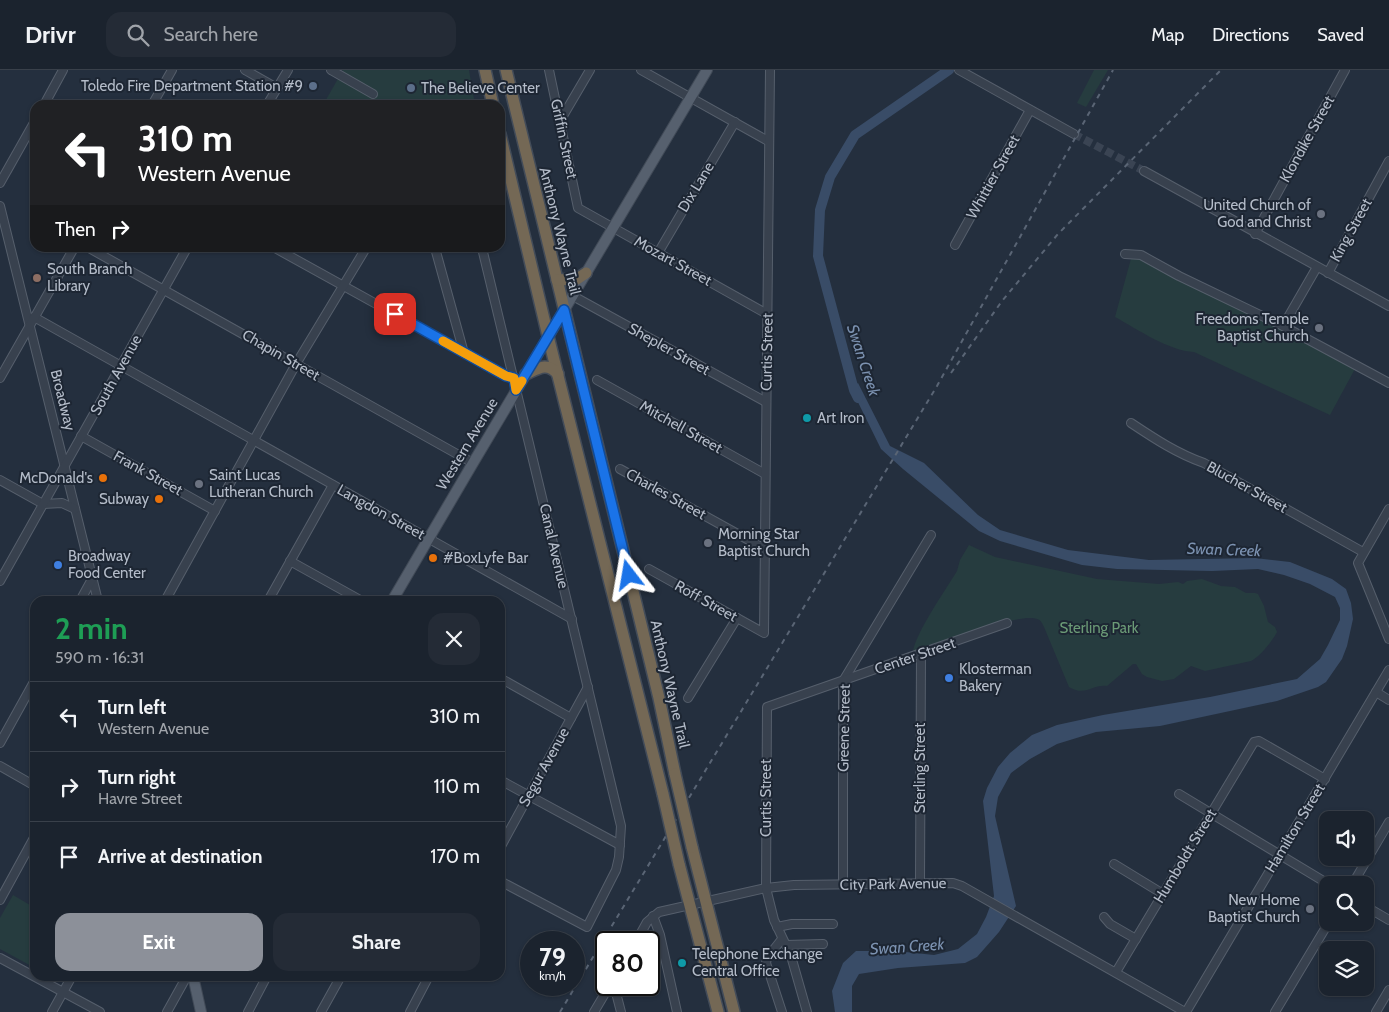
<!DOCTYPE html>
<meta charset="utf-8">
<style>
body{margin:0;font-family:Cabin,sans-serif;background:#242b36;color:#f1f3f6;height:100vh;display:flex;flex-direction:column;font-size:19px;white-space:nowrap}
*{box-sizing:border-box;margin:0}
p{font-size:16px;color:#a0a4aa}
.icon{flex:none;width:28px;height:28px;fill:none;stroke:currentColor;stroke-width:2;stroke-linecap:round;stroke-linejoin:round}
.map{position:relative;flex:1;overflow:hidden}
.panel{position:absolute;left:30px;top:526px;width:475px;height:385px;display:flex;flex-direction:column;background:#1b232e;border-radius:15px;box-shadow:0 1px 4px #0004,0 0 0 1px #39404a}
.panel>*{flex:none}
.top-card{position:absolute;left:30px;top:30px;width:475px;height:152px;border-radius:15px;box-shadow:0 1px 4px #0004,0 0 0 1px #39404a;background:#202124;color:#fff;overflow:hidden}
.buttons{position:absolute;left:1319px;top:741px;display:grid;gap:10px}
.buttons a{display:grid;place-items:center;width:55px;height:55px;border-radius:10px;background:#1b232e;box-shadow:0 1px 4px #0004,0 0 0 1px #39404a;font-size:25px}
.speed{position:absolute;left:520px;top:861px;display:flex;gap:10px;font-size:25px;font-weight:700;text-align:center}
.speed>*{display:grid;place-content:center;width:65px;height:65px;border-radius:50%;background:#1b232e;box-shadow:0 1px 4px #0004,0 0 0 1px #39404a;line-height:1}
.speed small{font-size:12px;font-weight:400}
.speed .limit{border:2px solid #111;border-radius:8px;background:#fff;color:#111}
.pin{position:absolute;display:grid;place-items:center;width:42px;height:42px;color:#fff;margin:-21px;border-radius:10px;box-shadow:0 2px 8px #0006}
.me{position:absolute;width:55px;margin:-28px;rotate:346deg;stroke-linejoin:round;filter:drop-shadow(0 0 4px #0008)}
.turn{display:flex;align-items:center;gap:18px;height:105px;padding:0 25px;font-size:22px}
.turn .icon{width:65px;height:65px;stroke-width:2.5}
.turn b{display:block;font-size:35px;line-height:42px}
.then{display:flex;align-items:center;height:48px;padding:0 25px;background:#0003;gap:10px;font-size:19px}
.round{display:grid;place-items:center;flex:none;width:52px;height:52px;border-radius:15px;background:#242b36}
.head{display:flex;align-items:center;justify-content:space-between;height:85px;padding:0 25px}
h1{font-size:30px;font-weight:700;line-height:38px;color:#1e9e55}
.cta{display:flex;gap:10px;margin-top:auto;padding:10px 25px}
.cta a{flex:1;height:58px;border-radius:15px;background:#8c9099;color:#fff;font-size:20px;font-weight:700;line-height:58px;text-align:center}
.cta a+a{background:#242b36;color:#f1f3f6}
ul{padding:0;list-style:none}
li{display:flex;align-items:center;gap:15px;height:70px;padding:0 25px;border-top:1px solid #39404a}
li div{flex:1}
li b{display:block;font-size:19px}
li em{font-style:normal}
header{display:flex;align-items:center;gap:30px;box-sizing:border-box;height:70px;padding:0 25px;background:#1b232e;border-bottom:1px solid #39404a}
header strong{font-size:24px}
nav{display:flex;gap:28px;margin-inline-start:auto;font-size:18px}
.search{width:350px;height:45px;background:#242b36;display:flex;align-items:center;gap:12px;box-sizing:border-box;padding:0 18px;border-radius:15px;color:#a0a4aa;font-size:19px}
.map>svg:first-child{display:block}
.green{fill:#263c3f}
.water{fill:#394c67}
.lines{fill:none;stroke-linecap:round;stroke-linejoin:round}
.river{stroke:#394c67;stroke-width:10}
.minor-tunnel{stroke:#3a4453;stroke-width:8;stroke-dasharray:8 4;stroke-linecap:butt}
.minor-casing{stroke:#565f6c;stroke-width:10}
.major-casing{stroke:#414a57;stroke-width:12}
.highway-casing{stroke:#434c59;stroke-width:14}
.minor{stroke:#38414e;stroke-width:8}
.major{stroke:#56606e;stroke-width:10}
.highway{stroke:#746855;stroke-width:11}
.rail{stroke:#5a6575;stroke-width:2;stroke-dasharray:5 5;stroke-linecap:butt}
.highway-bridge-casing{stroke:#434c59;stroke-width:14;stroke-linecap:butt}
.highway-bridge{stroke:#746855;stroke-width:11}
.route-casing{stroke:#114b97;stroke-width:12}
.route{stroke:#1a73e8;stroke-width:9}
.slow{stroke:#f59e0b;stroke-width:9}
.service-dot{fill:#5c6f8a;stroke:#1d2633;stroke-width:2}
.worship-dot{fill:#6b7280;stroke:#1d2633;stroke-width:2}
.education-dot{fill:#8d6e63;stroke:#1d2633;stroke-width:2}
.culture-dot{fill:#0f9aa8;stroke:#1d2633;stroke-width:2}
.food-dot{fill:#e8710a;stroke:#1d2633;stroke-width:2}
.shop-dot{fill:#3f7fe0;stroke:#1d2633;stroke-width:2}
.labels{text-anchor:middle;stroke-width:4;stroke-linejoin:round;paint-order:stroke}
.poi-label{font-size:15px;fill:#b4bcc9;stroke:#1d2633;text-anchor:start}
.street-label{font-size:15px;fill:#b4bcc9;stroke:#1d2633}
.park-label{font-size:15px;fill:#6b9a76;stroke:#1d2633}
.water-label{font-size:16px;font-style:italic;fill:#7c92b1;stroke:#1d2633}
</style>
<header>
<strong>Drivr</strong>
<div class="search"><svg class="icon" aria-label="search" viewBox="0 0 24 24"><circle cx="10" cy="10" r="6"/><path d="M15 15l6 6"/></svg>Search here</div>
<nav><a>Map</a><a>Directions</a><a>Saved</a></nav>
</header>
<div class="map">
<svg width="1389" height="942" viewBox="0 0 1389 942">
<rect width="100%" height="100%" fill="#242f3e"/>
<g class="green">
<path d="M343,0H469L475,35H323Z"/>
<path d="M1094,0H1108L1086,37L1077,33Z"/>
<path d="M1132,185L1136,186L1309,272L1356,297L1330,345L1194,282C1169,281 1137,259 1115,247Z"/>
<path d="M969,475L995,487L1097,509L1159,514L1178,512L1183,514L1187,511L1202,509L1221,516L1235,517L1246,523H1255L1258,524L1264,536L1268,552L1275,557L1277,562C1273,570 1260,587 1251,591L1205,601L1191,596L1174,609L1162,611L1147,607L1142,604L1136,594H1133L1107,616C1092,614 1086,627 1069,617L1044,557C1042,553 1041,550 1037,549C1016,542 937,576 913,585C911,569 947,518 957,501L960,490Z"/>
<path d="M13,825L35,838V898L0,879V848Z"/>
</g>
<path class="water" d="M858,313L890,376L924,393L978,445L1000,460L1068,480L1149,490L1255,488L1290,492L1332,509L1346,519L1351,533L1353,549L1347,576L1342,589L1326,612L1318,617L1277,631L1160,656L1096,662L1057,674L1030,689L1011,703L998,727L995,746L1016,836L999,862L977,887L965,893L898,898L859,904L852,916V942H835L832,921L843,893L856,881H896L934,885L958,879L977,864L986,847L994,826L983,731L987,718L998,697L1010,683L1032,665L1057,655L1103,645L1210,627L1297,609L1320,589L1328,575L1340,550V538L1335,527L1310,514L1284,505L1258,499L1212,501L1117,499L1082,495L1000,471L979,461L903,399L881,379L851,318Z"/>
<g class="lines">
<path class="river" d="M858,328L854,320L818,186L820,140L830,107L855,65L949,0"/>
<path class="minor-tunnel" d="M1074,64L1144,101"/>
<g class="minor-casing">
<g id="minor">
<path d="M245,0L277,18"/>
<path d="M331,0L373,24"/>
<path d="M549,0L578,138L767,244"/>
<path d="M641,0L768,71"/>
<path d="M959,0L1074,64"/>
<path d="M44,35L63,0"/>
<path d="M152,35L172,0"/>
<path d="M267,35L288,0"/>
<path d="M560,51L590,0"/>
<path d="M1144,101L1389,236"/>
<path d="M0,113L35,51"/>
<path d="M0,136L98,531"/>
<path d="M1255,164L1345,0"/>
<path d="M955,175L1030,40"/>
<path d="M89,178L473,393"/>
<path d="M275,178L481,292L506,306L514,308"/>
<path d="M435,178L464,283"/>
<path d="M482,178L621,756L619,787L616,800L587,857L500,811"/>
<path d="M658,183L735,52"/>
<path d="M1125,184L1141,185L1179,206L1283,256L1389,313"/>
<path d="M1328,203L1389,91"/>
<path d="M573,226L766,332"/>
<path d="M34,247L572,549"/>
<path d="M1283,256L1317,197"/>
<path d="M0,308L74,178"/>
<path d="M597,310L765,404"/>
<path d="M1131,353C1155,369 1178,384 1204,393L1363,482"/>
<path d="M81,366L215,441"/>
<path d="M620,399L765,479"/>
<path d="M0,410L43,434L62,433L75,439"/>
<path d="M1389,439L1358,493L1389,569"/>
<path d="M290,491L362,531"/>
<path d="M649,499L764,563L770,0"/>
<path d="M0,511L187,178"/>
<path d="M80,531L92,509"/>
<path d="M165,531L296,294L366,178"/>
<path d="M268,531L333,415"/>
<path d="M500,608L571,648"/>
<path d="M1376,622L1389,630"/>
<path d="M688,628L737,548"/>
<path d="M0,673L35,610"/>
<path d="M0,696L35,716"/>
<path d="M500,710L620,775"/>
<path d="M1179,724L1330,815"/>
<path d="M500,778L588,617"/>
<path d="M1114,794L1163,824"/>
<path d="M920,812L921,584"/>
<path d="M843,814V611L931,465"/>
<path d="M1352,815L1389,752"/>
<path d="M0,830L35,766"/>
<path d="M1365,836L1389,850"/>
<path d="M653,846L660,865L677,942"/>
<path d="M1104,847L1110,854L1136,869"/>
<path d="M777,857L792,854H833"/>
<path d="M636,872L647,852L659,842L766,818L794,815L953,813L962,816L1185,942"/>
<path d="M786,875L823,874"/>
<path d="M0,888L100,942"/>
<path d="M1116,902L1254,672L1259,671L1325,709"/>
<path d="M614,915L621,942"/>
<path d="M52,942L72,906"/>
<path d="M167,942L187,906"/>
<path d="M248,942L267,906"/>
<path d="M321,942L341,906"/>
<path d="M410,942L429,906"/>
<path d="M594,942L610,915"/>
<path d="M782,942L766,893L767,888L782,869"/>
<path d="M807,942L791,886L774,850L766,818L767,637L1007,553"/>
<path d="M1186,942L1389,600"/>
<path d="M1275,942L1329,852"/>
<path d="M1376,942L1389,920"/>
</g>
</g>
<g class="major-casing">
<g id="major">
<path d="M392,531L473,393L707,0"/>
<path d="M193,906L201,942"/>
</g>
</g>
<g class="highway-casing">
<g id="highway">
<path d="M485,0L493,35"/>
<path d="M506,0L659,628L675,704"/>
<path d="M500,64L548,266L663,724"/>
<path d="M557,210L577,209L586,203"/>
<path d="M526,304C539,298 547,292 558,304"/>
<path d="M692,777L734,942"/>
<path d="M679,794L718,942"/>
</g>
</g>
<use href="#minor" class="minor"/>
<use href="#major" class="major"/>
<use href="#highway" class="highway"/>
<g class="rail">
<path d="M951,303L1002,231L1058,164L1221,0"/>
<path d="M560,942L937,316L1113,0"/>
</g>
<g class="highway-bridge-casing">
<g id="highway-bridge">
<path d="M675,704L692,777"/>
<path d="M663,724L679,794"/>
</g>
</g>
<use href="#highway-bridge" class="highway-bridge"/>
</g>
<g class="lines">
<g class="route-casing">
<path id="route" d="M395,244L506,306L514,308L516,320L564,240L629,505"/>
</g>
<use href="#route" class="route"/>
<path class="slow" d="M443,271L506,306L514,308L516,320L522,311"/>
</g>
<g class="service-dot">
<circle cx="313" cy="16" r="5"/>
<circle cx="411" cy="18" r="5"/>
</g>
<g class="worship-dot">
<circle cx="1321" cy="144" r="5"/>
<circle cx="1319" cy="258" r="5"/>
<circle cx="199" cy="414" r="5"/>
<circle cx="708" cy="473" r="5"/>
<circle cx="1310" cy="839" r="5"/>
</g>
<circle class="education-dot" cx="37" cy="208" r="5"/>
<g class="culture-dot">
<circle cx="807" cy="348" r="5"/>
<circle cx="682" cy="893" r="5"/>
</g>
<g class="food-dot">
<circle cx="103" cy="408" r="5"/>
<circle cx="159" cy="429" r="5"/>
<circle cx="433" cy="488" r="5"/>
</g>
<g class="shop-dot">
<circle cx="58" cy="495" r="5"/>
<circle cx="949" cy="608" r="5"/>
</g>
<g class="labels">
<g class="poi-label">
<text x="303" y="21" text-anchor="end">Toledo Fire Department Station #9</text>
<text x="421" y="23">The Believe Center</text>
<text x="1311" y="140" text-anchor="end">United Church of<tspan x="1311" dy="17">God and Christ</tspan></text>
<text x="47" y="204">South Branch<tspan x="47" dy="17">Library</tspan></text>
<text x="1309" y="254" text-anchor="end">Freedoms Temple<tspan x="1309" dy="17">Baptist Church</tspan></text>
<text x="817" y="353">Art Iron</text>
<text x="209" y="410">Saint Lucas<tspan x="209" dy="17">Lutheran Church</tspan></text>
<text x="93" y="413" text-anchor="end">McDonald's</text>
<text x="149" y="434" text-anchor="end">Subway</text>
<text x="718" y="469">Morning Star<tspan x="718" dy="17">Baptist Church</tspan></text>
<text x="68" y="491">Broadway<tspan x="68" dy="17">Food Center</tspan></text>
<text x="443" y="493">#BoxLyfe Bar</text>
<text x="959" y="604">Klosterman<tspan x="959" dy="17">Bakery</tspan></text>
<text x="1300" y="835" text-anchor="end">New Home<tspan x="1300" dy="17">Baptist Church</tspan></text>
<text x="692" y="889">Telephone Exchange<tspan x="692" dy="17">Central Office</tspan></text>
</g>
<g class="street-label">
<text transform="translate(564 69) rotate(78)" y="5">Griffin Street</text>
<text transform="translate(1307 69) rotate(-61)" y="5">Klondike Street</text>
<text transform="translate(993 107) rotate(-61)" y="5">Whittier Street</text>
<text transform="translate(696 117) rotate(-59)" y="5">Dix Lane</text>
<text transform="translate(1351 160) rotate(-61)" y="5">King Street</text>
<text transform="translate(560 161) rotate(76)" y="5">Anthony Wayne Trail</text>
<text transform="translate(673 191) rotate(29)" y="5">Mozart Street</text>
<text transform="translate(669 279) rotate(29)" y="5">Shepler Street</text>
<text transform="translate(767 282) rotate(-89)" y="5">Curtis Street</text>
<text transform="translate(281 285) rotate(30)" y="5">Chapin Street</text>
<text transform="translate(116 305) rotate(-61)" y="5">South Avenue</text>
<text transform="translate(63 330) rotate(76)" y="5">Broadway</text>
<text transform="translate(681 357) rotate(29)" y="5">Mitchell Street</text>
<text transform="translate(467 374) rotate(-59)" y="5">Western Avenue</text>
<text transform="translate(148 403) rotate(29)" y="5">Frank Street</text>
<text transform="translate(1247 417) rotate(29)" y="5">Blucher Street</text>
<text transform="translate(666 424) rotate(29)" y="5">Charles Street</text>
<text transform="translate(381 442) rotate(29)" y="5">Langdon Street</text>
<text transform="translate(554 476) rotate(77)" y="5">Canal Avenue</text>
<text transform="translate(706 531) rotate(29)" y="5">Roff Street</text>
<text transform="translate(915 586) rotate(-19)" y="5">Center Street</text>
<text transform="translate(670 614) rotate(77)" y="5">Anthony Wayne Trail</text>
<text transform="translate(844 658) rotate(-89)" y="5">Greene Street</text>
<text transform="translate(544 697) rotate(-61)" y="5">Segur Avenue</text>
<text transform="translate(920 698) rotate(-90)" y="5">Sterling Street</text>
<text transform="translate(766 728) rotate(-90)" y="5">Curtis Street</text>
<text transform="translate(1295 758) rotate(-59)" y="5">Hamilton Street</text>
<text transform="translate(1185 786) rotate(-59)" y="5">Humboldt Street</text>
<text transform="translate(893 814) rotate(-1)" y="5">City Park Avenue</text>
</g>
<g class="park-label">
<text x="1099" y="563">Sterling Park</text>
</g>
<g class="water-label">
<text transform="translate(864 290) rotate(72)" y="6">Swan Creek</text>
<text transform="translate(1224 479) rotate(2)" y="6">Swan Creek</text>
<text transform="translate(907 876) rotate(-4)" y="6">Swan Creek</text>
</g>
</g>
</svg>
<div class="buttons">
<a><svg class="icon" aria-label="sound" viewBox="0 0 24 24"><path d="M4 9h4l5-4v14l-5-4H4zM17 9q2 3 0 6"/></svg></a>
<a><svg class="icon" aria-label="search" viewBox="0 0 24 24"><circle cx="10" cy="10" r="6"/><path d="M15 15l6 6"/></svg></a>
<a><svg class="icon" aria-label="layers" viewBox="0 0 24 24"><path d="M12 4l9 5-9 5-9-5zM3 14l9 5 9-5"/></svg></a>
</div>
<div class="speed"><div>79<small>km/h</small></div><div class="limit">80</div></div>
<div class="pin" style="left:395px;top:244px;background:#d93025"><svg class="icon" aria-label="arrive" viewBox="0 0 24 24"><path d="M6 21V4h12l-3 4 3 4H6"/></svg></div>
<svg class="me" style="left:629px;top:505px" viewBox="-20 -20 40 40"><path d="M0-17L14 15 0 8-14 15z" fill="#1a73e8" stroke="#fff" stroke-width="4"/></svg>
<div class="top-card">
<div class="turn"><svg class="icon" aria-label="left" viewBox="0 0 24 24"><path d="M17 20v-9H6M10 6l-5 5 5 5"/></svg><div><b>310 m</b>Western Avenue</div></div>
<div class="then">Then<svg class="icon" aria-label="right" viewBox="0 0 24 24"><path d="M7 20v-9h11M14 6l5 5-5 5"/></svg></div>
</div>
<section class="panel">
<div class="head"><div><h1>2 min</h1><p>590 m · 16:31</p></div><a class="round"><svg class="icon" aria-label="close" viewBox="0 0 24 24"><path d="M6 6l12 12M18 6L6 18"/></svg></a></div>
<ul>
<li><svg class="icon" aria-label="left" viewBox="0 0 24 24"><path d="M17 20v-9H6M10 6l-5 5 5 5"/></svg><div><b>Turn left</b><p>Western Avenue</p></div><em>310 m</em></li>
<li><svg class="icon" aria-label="right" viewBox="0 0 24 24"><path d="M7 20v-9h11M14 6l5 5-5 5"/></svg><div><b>Turn right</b><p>Havre Street</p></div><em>110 m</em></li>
<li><svg class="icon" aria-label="arrive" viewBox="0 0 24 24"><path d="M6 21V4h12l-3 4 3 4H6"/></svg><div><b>Arrive at destination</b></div><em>170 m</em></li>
</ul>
<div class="cta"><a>Exit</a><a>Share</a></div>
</section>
</div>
